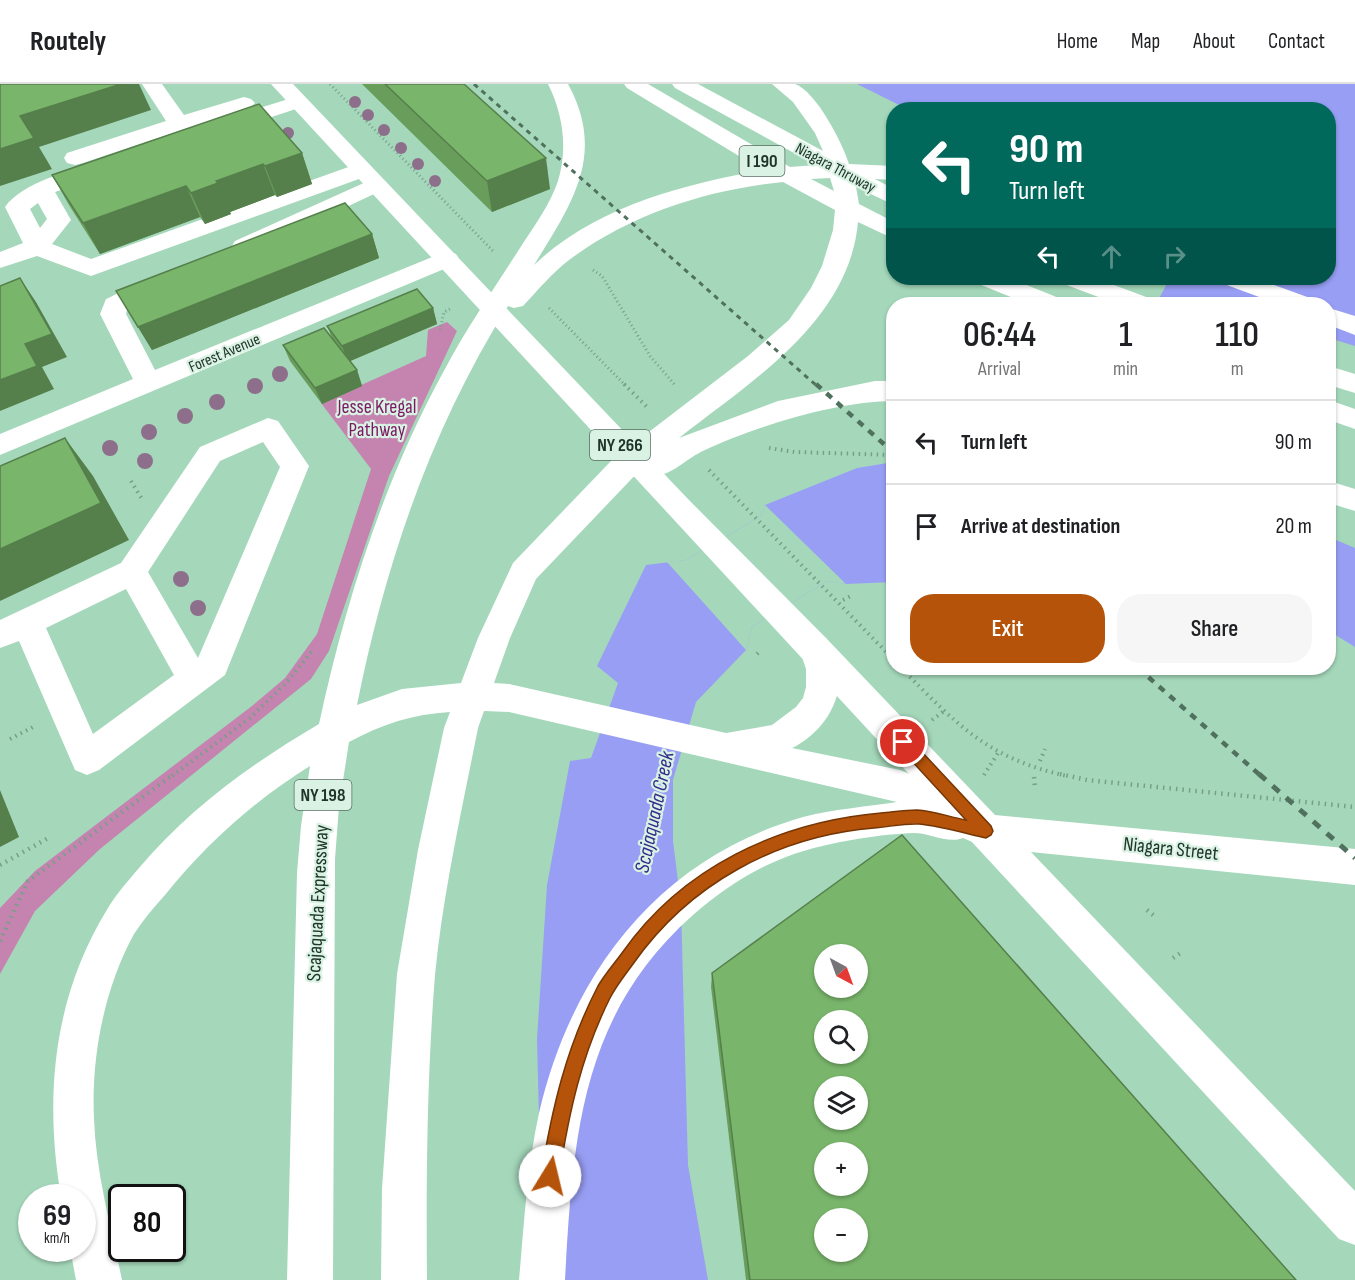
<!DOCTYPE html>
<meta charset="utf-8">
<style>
body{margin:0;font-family:"Sofia Sans Condensed",sans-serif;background:#f6f6f6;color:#202124;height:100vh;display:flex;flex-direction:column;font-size:22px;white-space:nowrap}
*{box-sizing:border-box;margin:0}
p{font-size:20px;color:#757577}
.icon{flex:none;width:33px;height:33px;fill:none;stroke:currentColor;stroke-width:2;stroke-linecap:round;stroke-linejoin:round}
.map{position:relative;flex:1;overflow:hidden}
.details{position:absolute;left:886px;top:213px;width:450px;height:378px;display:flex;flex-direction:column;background:#fff;border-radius:24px;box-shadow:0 2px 4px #0004}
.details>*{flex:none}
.top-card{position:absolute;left:886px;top:18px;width:450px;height:183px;border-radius:24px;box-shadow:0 2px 4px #0004;background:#00695c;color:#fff;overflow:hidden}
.needle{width:39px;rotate:139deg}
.controls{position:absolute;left:814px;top:860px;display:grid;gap:12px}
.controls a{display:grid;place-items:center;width:54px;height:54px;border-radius:50%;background:#fff;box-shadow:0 2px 4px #0004;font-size:30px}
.speed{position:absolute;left:18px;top:1100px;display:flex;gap:12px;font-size:30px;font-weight:700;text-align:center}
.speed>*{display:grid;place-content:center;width:78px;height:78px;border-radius:50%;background:#fff;box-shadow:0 2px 4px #0004;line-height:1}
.speed small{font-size:15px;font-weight:400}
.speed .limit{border:3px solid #111;border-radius:9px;background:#fff;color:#111}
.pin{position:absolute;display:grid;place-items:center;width:51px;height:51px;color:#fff;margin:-26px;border:3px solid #fff;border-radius:50%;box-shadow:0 2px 6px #0007}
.me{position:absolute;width:66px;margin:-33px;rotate:9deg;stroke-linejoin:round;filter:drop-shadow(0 0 4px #0008)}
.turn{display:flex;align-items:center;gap:21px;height:126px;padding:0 24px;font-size:27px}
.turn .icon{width:78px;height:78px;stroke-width:2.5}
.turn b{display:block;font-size:42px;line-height:51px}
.lanes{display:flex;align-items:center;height:57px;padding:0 24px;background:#0003;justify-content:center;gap:30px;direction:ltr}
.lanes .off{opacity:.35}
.eta{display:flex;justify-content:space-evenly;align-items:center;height:102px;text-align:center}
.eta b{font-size:36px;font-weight:600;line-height:42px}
.action{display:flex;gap:12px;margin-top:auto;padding:12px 24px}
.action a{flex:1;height:69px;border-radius:24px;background:#b45309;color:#fff;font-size:24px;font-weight:600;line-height:69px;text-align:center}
.action a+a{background:#f6f6f6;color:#202124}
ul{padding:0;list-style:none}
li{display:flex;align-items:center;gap:18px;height:84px;padding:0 24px;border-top:2px solid #e0e0e0}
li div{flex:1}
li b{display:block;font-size:22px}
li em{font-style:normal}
header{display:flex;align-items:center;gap:36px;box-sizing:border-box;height:84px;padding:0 30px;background:#fff;border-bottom:2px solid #e0e0e0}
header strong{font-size:28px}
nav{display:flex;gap:33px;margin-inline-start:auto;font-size:21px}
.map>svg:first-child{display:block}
.green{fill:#c484af}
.water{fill:#989ef4}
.pier{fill:#a5d8bb}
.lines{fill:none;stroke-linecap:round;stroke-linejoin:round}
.path-far2{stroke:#769f88;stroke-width:3;stroke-dasharray:1 3;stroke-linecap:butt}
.path-far1{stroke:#769f88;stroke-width:4;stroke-dasharray:1.5 4.5;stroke-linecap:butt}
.path{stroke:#769f88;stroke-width:4.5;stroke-dasharray:1.5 5;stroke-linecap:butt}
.minor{fill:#fff;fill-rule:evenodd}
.major{fill:#fff;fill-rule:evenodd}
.highway{fill:#fff;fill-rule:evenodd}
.rail-far2{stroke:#51715f;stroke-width:3;stroke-dasharray:5 5;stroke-linecap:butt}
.rail-far1{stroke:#51715f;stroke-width:4.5;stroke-dasharray:7 7;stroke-linecap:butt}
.rail{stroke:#51715f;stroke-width:5;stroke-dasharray:9 9;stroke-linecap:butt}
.tree{fill:#8e6f8b}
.wall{fill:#689d5c}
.shaded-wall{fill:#557f4b}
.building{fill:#79b66b;stroke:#557f4b;stroke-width:1.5;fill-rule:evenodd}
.route{fill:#b45309;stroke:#753606;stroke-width:1.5}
.labels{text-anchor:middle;stroke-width:4.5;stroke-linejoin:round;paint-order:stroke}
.far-street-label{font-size:16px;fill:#20352a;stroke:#d9f2e3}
.shield{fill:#d9f2e3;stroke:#586e62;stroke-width:1.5}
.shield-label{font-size:18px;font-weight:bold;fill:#20352a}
.park-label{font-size:20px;fill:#7b1963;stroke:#d9f2e3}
.street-label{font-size:20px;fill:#20352a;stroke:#d9f2e3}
.water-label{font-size:21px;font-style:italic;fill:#342b8b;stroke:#d9f2e3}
</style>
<header>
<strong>Routely</strong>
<nav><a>Home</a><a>Map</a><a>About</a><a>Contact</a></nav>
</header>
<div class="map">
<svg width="1355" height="1196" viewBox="0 0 1355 1196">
<rect width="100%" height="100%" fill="#a5d8bb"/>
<path class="green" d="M447,238L457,247L389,392L329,567L311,595L100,765L35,827L0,890V824L35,787L252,622L285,594L317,550L371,385L321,319L426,272L428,246Z"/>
<g class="water">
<path d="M857,0H1355V262L1329,254V220H1156L1170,194H1329V26L907,25Z"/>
<path d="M894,378V498L846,500L827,497L752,543L746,566L696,618L673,696V757L681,821L688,1081L708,1196H543L537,955L547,801L570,677L591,674L618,599L597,582L646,481L686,476L761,432L765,421L857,384Z"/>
<path d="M1329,453L1355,464V563L1329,547Z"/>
</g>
<path class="pier" d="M765,421L846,500L827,497L752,543L746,566L667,478L686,476L761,432Z"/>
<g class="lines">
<g class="path-far2">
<path d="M330,0L493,167"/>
<path d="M892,39L894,41"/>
<path d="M593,186L602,192L650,272L675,301"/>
<path d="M549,224L626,302"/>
<path d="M440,246L444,228L450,225"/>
</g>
<g class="path-far1">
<path d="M624,300L647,323"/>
<path d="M769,364L795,368L894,371"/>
<path d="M709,386L894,576"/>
<path d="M131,397L142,415"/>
<path d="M843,516L851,512"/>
<path d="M757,570L759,568"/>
<path d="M901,584C957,640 986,674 1067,692"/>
<path d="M932,636L944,627"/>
<path d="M10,655L33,643"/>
<path d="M1040,677L1045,665"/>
<path d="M984,691L998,669"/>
<path d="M172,692L250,634L286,599L313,566"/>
</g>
<g class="path">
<path d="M1060,690L1087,696L1355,723"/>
<path d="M1034,693L1035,704"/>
<path d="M0,781L50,753"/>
<path d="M1147,826L1157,834"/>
<path d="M0,857L28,797L174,690"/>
<path d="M1173,874L1182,868"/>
</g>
<g class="minor">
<path d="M142,0H162L184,31L244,13L251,15L255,19L251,23L83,79L75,81L67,79L64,74L67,69L166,37Z"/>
<path d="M298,12L305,14L309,18L305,22L223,49L215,48L212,43L215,38Z"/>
<path d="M100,78L108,80L111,85L108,90L55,108L71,136L52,160L91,175L354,81L362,79L370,81L373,86L370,91L91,192L37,172L0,184V168L23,159L5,123C22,99 72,85 100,78ZM38,119L47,135L40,144L30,125Z"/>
<path d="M366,98L374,100L377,105L374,110L253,167L244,170L235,167L232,162L235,157Z"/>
<path d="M447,167L456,170L459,175L456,180L0,371V350L133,295L100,230L106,215C125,207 150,188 171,193L174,199L171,205L127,226L126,230L155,286Z"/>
<path d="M268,334L278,337L309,382L225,591L99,686L87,691L75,686L19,557L0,564V536L121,479L200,363ZM263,358L280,383L198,574L148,488L220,377ZM126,505L174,591L93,650L46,544Z"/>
</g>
<path class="major" d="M271,0H293L688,415L826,554L995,731L1355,765V801L1031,768L1355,1107V1161L1339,1155Z"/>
<g class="highway">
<path d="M548,0H568C607,71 571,121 534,181C595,123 681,101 762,86L627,4L624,0H648L790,83L816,81L675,4L672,0H698L823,67L815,49L793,18L772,0C778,0 789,0 795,0C816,7 843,60 849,80L894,82V96L875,95L894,105V121L856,103L859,120L894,138V155L858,138C849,238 750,298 679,354L778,317L875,297H894V317C837,317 757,342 705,366C684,375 667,398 644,391L641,385L536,495L510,554L494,599L509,600L726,649L772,641L796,623L803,614L806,603V585L799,564L804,554L815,550L826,554C832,565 838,577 839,589C842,621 819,651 792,664L900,686L912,691L999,735L1004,747L999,759L986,764L963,754C947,760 931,749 914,749C882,750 838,757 807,766C764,778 726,802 693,831C580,931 573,1055 565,1196H519C524,1141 527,1084 539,1029C572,887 660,774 803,733C834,725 865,723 897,718L509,628L484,627L478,644C462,725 443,809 435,891C427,991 426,1096 427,1196H381L382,1105L397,890L418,766L444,644L450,628C413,630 382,640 349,658L339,722L335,775L333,1196H287L297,789L301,742L310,682C255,716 206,760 165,811C154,823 143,836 134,850C104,905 91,973 94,1035C96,1089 111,1143 122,1196H76L70,1164H82V1113H61C44,1012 53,913 108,824C117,809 128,797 139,784C190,724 251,680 319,640C346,516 384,395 446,283C468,242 495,203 520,164C534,142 550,121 558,97C568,64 563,30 548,0ZM830,94L834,107L811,95ZM783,98L835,126L833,146L822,182L811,204L789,236L748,272L611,377L513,479L478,554L461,599L402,605L357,621C385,481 431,344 508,222L514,224L523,222C538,206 552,189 569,176C631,130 706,106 783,98Z"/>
<path d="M976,194H1009L1059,214L1063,220H1028L979,200Z"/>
<path d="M1061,194H1095L1149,214L1153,220H1117L1064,200Z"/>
<path d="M1221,194H1255L1310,214L1314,220H1278L1224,200Z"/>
<path d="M1329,224L1355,232V251L1329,241Z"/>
<path d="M1329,282L1355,290V309L1329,301Z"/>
<path d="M1329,316L1355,325V345L1329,336Z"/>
<path d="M1329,397L1355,405V427L1329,419Z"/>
</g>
<path class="rail-far2" d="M474,0L817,302"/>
<g class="rail-far1">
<path d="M816,300L894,369"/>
<path d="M1138,584L1261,692"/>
</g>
<path class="rail" d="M1259,690L1355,774"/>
</g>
<g class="tree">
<circle cx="355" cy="18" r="6"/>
<circle cx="368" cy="31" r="6"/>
<circle cx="384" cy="46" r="6"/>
<circle cx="288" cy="49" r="6"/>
<circle cx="401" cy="64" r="6"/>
<circle cx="418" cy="80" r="6"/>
<circle cx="435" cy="97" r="6"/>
<circle cx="280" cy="290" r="8"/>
<circle cx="255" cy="302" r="8"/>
<circle cx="217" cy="318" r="8"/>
<circle cx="185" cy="332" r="8"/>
<circle cx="149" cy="348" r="8"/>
<circle cx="110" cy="364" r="8"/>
<circle cx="145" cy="377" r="8"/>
<circle cx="181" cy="495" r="8"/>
<circle cx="198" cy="524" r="8"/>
</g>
<g class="wall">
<path d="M362,0H464L550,105L492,128Z"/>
<path d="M302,69L312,100L277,113L275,111L230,128L231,130L205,140L200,133L100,170L69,121L52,91Z"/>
<path d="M372,150L379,174L152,266L116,207Z"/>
<path d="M433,224L437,240L350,277L357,286L362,302L322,320L290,277L283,261L332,254L327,242Z"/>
<path d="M712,889L1296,1196H746L711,903Z"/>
</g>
<g class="shaded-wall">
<path d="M121,0H139L151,26L39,63L52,85L0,102V65L20,32Z"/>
<path d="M302,69L312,100L277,113L265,82Z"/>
<path d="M546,74L550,105L492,128L487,97Z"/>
<path d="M263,80L275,111L230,128L231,130L205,140L191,109L216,97Z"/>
<path d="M186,102L200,133L100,170L83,139Z"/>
<path d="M372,150L379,174L152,266L138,243Z"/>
<path d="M20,194L36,218L67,273L42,283L54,305L0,327V296L25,260Z"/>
<path d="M433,224L437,240L348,278L342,262Z"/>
<path d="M357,286L362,302L322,320L315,304Z"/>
<path d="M65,354L93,392L129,456L0,517V465Z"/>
<path d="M0,706L19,753L0,763Z"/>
</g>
<g class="building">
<path d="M0,0H121L20,32L34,54L0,65Z"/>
<path d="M385,0H464L546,74L487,97Z"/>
<path d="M259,20L302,69L265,82L263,80L216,97L218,99L191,109L186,102L83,139L52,91Z"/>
<path d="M345,119L372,150L138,243L116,207Z"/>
<path d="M20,194L52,250L25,260L37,282L0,296V202Z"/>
<path d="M417,205L433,224L342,262L327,242Z"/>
<path d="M324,244L357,286L315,304L283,261Z"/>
<path d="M65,354L101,419L0,465V382Z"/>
<path d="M902,751L1296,1196H750L712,889ZM825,870H858V903H825ZM825,936H858V969H825ZM825,1002H858V1035H825ZM825,1068H858V1101H825ZM825,1134H858V1167H825Z"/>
</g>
<path class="route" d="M903,651L908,653L991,742L993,747L991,751L986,754C964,749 941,742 919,740C905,739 888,743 874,744C777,752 689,800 633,880C625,891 616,902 610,914C581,972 569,1029 559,1092L556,1099L550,1101L544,1099L541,1092C552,1024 566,964 598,902C605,890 614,880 622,869C682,783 779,738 881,729C893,728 905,726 917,726C933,727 950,733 966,736L898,662L896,658L898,653Z"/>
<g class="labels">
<g class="far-street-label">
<text transform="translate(836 83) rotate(28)" y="6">Niagara Thruway</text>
<text transform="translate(224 268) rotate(-23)" y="6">Forest Avenue</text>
</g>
<g class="shield">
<rect x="739.5" y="62" width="45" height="30" rx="4.5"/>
<rect x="590" y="346" width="60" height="30" rx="4.5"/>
<rect x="294.5" y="696" width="57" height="30" rx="4.5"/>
</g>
<g class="shield-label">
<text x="762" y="83">I 190</text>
<text x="620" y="367">NY 266</text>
<text x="323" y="717">NY 198</text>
</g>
<g class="park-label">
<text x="377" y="329">Jesse Kregal<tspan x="377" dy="23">Pathway</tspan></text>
</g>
<g class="street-label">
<text transform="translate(1171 764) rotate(6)" y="7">Niagara Street</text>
<text transform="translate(317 819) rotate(-87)" y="7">Scajaquada Expressway</text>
</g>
<g class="water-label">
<text transform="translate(654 728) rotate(-78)" y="7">Scajaquada Creek</text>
</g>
</g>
</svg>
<div class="controls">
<a><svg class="needle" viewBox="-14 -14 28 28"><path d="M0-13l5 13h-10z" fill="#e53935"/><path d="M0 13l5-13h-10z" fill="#757577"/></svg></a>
<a><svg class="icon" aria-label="search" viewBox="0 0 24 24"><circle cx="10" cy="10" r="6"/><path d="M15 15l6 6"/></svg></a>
<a><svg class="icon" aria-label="layers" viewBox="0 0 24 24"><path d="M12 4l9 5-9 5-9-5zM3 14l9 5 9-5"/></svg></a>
<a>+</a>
<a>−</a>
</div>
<div class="speed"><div>69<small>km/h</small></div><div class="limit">80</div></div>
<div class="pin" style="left:903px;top:658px;background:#d93025"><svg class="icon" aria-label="arrive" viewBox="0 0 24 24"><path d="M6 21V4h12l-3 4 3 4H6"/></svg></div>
<svg class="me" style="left:550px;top:1092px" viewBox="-20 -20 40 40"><circle r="19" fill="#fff"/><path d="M0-13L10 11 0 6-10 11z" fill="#b45309"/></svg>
<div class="top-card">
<div class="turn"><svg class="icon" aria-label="left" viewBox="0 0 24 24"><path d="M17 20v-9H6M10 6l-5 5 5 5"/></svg><div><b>90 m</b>Turn left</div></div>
<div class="lanes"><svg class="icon" aria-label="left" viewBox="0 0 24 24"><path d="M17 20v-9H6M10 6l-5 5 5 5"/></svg><svg class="icon off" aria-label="ahead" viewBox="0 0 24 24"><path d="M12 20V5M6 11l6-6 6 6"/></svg><svg class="icon off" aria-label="right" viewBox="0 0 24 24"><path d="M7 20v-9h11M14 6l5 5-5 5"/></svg></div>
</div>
<section class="details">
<div class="eta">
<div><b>06:44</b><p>Arrival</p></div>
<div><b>1</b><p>min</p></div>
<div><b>110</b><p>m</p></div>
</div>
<ul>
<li><svg class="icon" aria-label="left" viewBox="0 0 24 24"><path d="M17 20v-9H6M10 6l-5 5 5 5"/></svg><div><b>Turn left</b></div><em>90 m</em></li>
<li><svg class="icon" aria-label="arrive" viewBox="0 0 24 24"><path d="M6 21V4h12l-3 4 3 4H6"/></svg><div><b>Arrive at destination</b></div><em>20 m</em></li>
</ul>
<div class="action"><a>Exit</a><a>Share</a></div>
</section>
</div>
